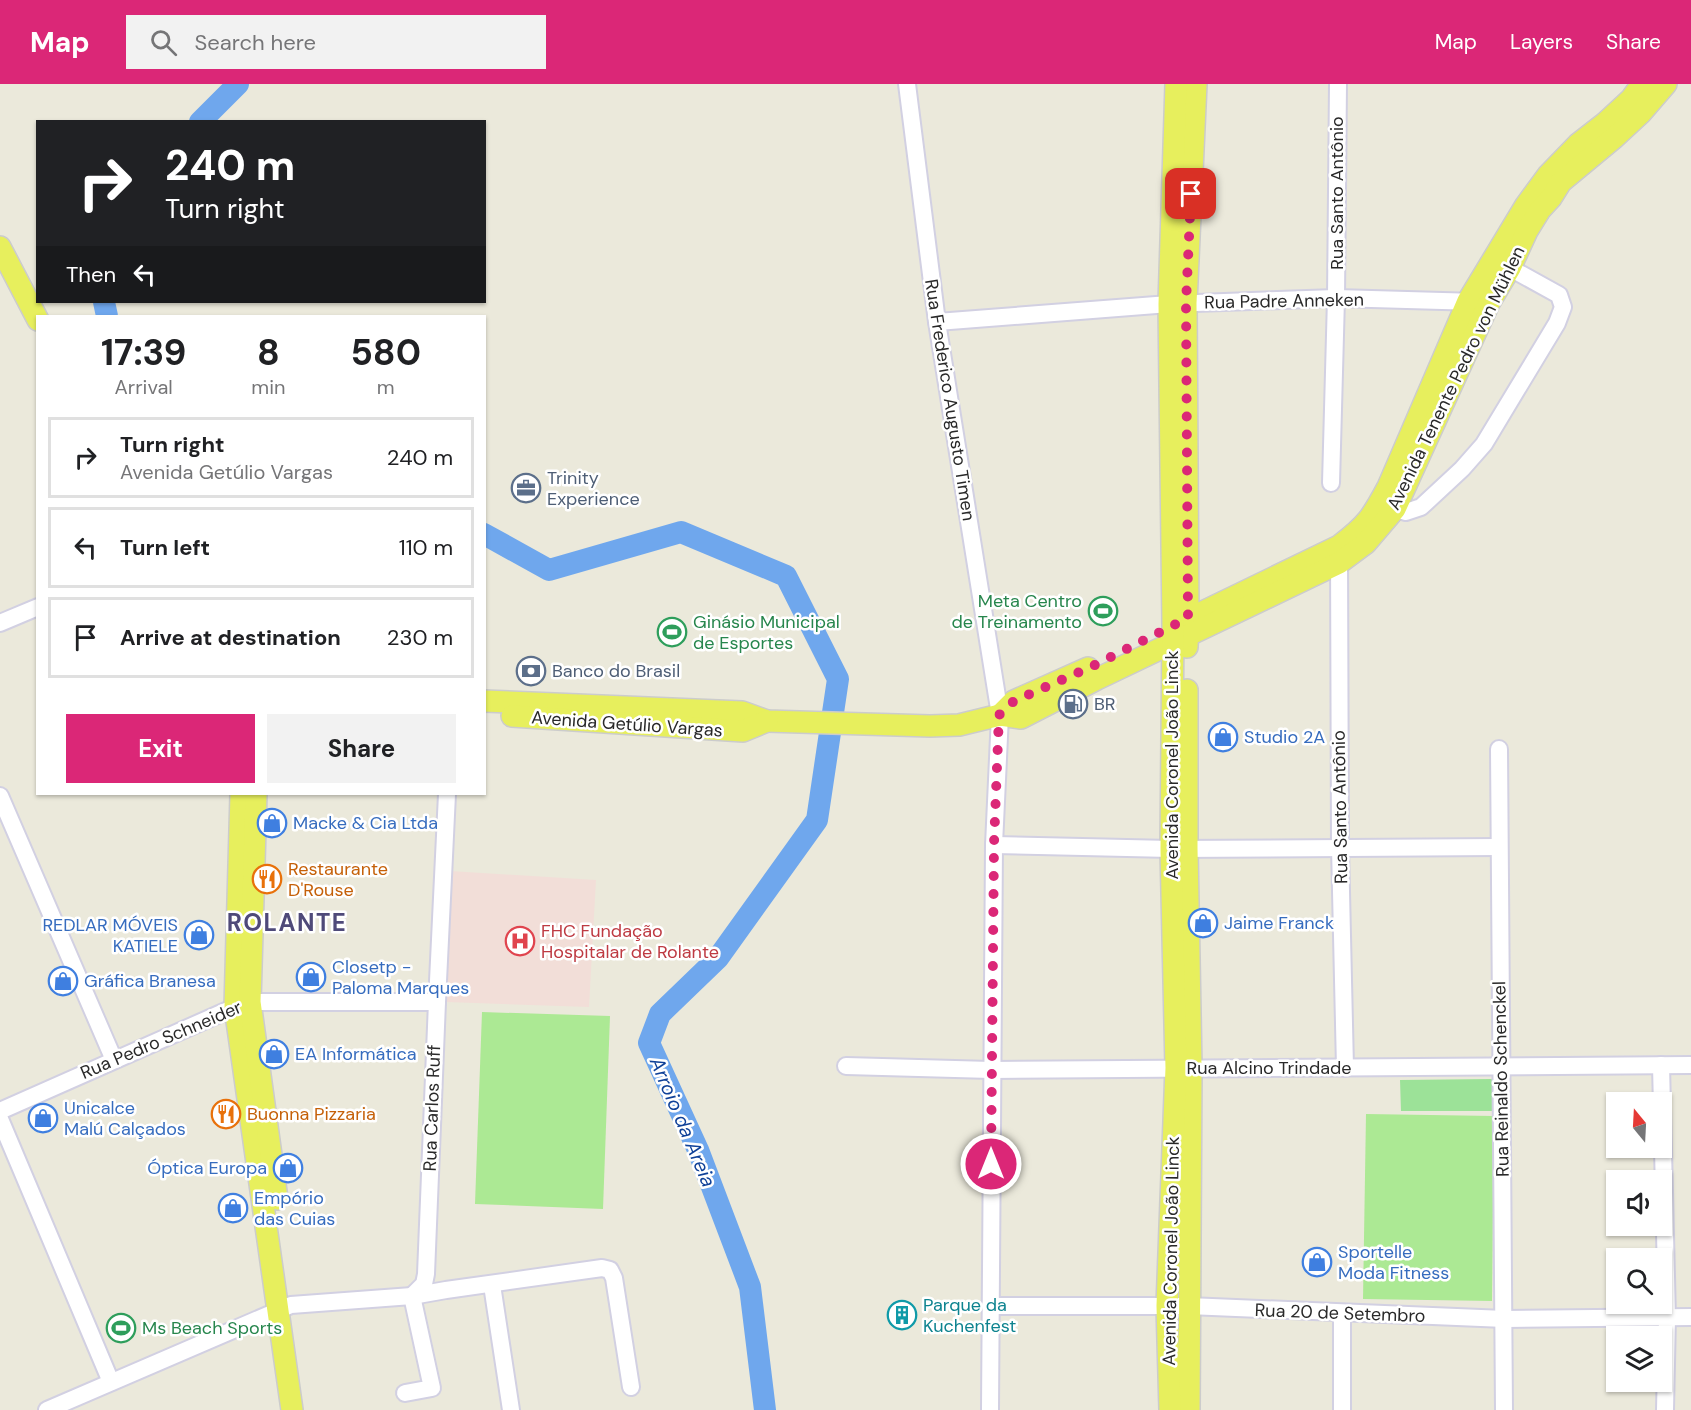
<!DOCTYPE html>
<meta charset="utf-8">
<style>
body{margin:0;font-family:"DM Sans",sans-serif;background:#f2f2f2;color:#202124;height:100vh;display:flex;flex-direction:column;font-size:22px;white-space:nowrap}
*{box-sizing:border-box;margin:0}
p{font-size:20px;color:#757577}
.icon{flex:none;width:33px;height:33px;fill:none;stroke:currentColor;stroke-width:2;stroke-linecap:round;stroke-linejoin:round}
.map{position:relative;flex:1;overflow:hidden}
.drawer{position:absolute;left:36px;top:231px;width:450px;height:480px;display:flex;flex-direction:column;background:#fff;border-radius:0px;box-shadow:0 2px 4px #0004}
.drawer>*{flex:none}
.guide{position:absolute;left:36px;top:36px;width:450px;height:183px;border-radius:0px;box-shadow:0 2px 4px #0004;background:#202124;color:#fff;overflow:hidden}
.needle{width:39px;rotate:342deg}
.controls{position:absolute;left:1606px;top:1008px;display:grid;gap:12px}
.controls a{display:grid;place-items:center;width:66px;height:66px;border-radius:0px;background:#fff;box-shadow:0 2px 4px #0004;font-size:30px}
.pin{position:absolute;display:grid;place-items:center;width:51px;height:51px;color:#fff;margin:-26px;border-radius:12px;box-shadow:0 3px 9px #0006}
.me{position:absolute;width:66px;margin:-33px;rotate:0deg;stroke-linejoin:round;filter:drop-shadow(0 0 4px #0008)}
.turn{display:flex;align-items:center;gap:21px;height:126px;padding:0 30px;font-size:27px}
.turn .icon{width:78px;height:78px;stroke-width:2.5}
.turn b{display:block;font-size:42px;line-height:51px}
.then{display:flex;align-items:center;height:57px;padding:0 30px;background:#0003;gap:12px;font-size:22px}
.eta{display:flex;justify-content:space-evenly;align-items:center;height:102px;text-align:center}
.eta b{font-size:36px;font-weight:700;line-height:42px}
.button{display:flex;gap:12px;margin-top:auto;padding:12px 30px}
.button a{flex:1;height:69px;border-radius:0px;background:#db2777;color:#fff;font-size:24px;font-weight:700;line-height:69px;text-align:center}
.button a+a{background:#f2f2f2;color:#202124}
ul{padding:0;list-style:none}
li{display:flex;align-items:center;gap:18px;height:81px;margin:0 12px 9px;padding:0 18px;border:3px solid #e0e0e0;border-radius:0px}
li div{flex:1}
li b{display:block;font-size:22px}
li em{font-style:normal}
header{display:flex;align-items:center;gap:36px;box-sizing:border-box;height:84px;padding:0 30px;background:#db2777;color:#fff}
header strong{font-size:28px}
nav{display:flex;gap:33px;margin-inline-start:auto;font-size:21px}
.search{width:420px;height:54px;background:#f2f2f2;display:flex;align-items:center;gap:15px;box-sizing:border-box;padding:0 21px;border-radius:0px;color:#757577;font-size:22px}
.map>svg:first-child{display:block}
.medical{fill:#f2ded8}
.green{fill:#9ce298}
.pitch{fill:#ace994}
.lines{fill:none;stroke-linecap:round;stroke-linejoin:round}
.river{stroke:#6fa7ed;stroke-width:22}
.minor-casing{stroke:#d2d0e2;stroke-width:20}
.major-casing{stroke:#ccc;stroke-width:24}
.minor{stroke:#fff;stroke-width:16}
.major{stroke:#e7ef5d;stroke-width:21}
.route{stroke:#db2777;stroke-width:10;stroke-dasharray:0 18}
.labels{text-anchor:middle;stroke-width:5;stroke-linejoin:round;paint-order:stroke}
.street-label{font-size:18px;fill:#292929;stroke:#fff}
.service-label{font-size:18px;fill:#4e5e75;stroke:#fff;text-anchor:start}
.leisure-label{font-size:18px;fill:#27864d;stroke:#fff;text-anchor:start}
.shop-label{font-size:18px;fill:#366cbe;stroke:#fff;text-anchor:start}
.food-label{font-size:18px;fill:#c56008;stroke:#fff;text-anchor:start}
.health-label{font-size:18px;fill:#be3a42;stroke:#fff;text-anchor:start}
.culture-label{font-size:18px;fill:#0d838f;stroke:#fff;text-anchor:start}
.water-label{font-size:20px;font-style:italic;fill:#0f4198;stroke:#fff}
.district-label{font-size:24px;font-weight:bold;letter-spacing:1.5px;fill:#4f4a79;stroke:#fff}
</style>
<header>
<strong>Map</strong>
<div class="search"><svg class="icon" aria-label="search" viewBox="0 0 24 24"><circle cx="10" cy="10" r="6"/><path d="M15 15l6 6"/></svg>Search here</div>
<nav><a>Map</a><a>Layers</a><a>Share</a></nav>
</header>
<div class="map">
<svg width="1691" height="1326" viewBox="0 0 1691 1326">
<rect width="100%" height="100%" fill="#ebe9db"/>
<path class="medical" d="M450,787L596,796L589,923L446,918Z"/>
<path class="green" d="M1492,995V1027H1401L1400,996Z"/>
<g class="pitch">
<path d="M482,928L610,932L603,1125L475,1120Z"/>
<path d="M1366,1030L1494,1032L1492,1217L1363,1215Z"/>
</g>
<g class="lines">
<g class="river">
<path d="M200,38L238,0"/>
<path d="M104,218L107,232"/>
<path d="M484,450L549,486L681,448L786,492L838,595L817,736L718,874L660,930L649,959L698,1066L750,1203L765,1326"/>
</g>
<g class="minor-casing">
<g id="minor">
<path d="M907,0L937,238L1000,631L994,761L990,1326"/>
<path d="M937,238L1169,220L1336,214L1478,218"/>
<path d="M1331,399L1336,214L1338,0"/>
<path d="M1387,420L1395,425L1406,428L1421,423L1462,385L1484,360L1557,239L1563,223L1559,211L1510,184"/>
<path d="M1339,468L1340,763L1345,984"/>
<path d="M0,539L38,523"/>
<path d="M1499,665L1504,1326"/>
<path d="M0,712L114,976"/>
<path d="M994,761L1171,765L1499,763"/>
<path d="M1661,981L1667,1234L1665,1326"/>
<path d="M846,982L991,986L1691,981"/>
<path d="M0,1027L235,923L250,918H437"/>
<path d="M0,1035L111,1298"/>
<path d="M492,1201L511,1326"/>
<path d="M412,1212L424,1200L426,1190L437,918L447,710"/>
<path d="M990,1222H1188L1505,1235L1691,1233"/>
<path d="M1342,1229V1326"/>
<path d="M405,1309L432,1304L412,1212"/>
<path d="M47,1326L291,1221L412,1212L446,1206L602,1184L610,1186L614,1194L631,1303"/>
</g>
</g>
<g class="major-casing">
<g id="major">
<path d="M0,163L38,236"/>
<path d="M1178,540L1339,462C1367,441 1372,433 1388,403L1468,217L1526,121L1548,91L1578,60L1605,39L1631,15L1642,0"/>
<path d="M1187,563L1188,534L1186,219L1196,0"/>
<path d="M1187,606V764L1191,984L1189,1326"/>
<path d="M484,617L742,628L767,637L930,642L959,641L1000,631L1021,634L1097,595L1339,479L1366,459L1395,425L1489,219L1510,184L1527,147L1540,126L1551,114L1561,98L1614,54L1641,29L1666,0"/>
<path d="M1000,631L1014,617L1088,584"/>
<path d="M512,632L743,647L767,637"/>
<path d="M241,710L235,923L292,1326"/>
<path d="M256,710L250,918L277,1115"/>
<path d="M1170,1326L1167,1222L1176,984L1171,765L1173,542L1169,220L1176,0"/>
</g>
</g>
<use href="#minor" class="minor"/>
<use href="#major" class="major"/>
</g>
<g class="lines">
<path class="route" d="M991,1080L994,760L999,631L1014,617L1091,583L1188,534L1186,219L1191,110"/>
</g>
<defs>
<g id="office-ring" transform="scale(1.5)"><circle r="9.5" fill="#fff" stroke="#5c6f8a" stroke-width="1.5"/><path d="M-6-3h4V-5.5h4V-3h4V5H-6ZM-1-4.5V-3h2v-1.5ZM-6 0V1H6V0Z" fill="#5c6f8a"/></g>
<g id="stadium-ring" transform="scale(1.5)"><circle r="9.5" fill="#fff" stroke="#2e9e5b" stroke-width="1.5"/><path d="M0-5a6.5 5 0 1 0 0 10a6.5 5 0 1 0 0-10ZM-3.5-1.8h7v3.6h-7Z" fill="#2e9e5b"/></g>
<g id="bank-ring" transform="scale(1.5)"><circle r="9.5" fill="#fff" stroke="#5c6f8a" stroke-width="1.5"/><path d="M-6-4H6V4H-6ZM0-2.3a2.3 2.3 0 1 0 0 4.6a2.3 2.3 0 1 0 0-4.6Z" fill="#5c6f8a"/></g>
<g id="fuel-ring" transform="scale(1.5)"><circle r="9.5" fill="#fff" stroke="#5c6f8a" stroke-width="1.5"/><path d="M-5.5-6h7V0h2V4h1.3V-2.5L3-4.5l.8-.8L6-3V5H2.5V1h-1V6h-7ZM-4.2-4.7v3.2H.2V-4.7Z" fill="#5c6f8a"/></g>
<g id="shop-ring" transform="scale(1.5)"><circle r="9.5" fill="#fff" stroke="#3f7fe0" stroke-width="1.5"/><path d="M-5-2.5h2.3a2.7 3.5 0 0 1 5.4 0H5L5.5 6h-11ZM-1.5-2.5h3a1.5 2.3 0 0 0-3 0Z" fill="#3f7fe0"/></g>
<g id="restaurant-ring" transform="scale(1.5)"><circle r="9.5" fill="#fff" stroke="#e8710a" stroke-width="1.5"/><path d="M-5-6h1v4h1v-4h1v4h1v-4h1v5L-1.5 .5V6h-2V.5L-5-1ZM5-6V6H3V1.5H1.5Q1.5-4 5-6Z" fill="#e8710a"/></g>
<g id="hospital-ring" transform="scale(1.5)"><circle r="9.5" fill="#fff" stroke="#e0444e" stroke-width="1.5"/><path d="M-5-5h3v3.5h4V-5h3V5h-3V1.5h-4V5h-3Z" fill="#e0444e"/></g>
<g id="building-ring" transform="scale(1.5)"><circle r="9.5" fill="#fff" stroke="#0f9aa8" stroke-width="1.5"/><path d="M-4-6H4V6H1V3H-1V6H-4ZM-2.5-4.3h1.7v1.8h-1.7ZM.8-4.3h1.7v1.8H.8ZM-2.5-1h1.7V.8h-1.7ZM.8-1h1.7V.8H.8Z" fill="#0f9aa8"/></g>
</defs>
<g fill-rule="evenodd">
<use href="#office-ring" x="526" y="404"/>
<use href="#stadium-ring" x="1103" y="527"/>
<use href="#stadium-ring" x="672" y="548"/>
<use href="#bank-ring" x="531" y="587"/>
<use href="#fuel-ring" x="1073" y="620"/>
<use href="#shop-ring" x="1223" y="653"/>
<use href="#shop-ring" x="272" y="739"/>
<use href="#restaurant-ring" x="267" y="795"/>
<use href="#shop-ring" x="1203" y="839"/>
<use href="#shop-ring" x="199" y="851"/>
<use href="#hospital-ring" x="520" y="857"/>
<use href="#shop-ring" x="311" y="893"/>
<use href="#shop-ring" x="63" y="897"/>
<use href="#shop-ring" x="274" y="970"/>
<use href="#restaurant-ring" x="226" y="1030"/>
<use href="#shop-ring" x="43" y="1034"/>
<use href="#shop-ring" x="288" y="1084"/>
<use href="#shop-ring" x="233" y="1124"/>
<use href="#shop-ring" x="1317" y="1178"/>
<use href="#building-ring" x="902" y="1231"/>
<use href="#stadium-ring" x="121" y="1244"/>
</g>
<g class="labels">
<g class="street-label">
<text transform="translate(1337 109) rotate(-90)" y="6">Rua Santo Antônio</text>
<text transform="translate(1284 217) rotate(-1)" y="6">Rua Padre Anneken</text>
<text transform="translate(1456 294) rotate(-64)" y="6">Avenida Tenente Pedro von Mühlen</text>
<text transform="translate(950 316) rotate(81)" y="6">Rua Frederico Augusto Timen</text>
<text transform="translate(627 640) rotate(4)" y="6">Avenida Getúlio Vargas</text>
<text transform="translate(1172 681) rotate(-90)" y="6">Avenida Coronel João Linck</text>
<text transform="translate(1340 723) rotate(-91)" y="6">Rua Santo Antônio</text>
<text transform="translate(161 956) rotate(-23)" y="6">Rua Pedro Schneider</text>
<text x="1269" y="990">Rua Alcino Trindade</text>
<text transform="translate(1501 995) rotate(-91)" y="6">Rua Reinaldo Schenckel</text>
<text transform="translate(432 1024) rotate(-88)" y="6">Rua Carlos Ruff</text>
<text transform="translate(1171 1167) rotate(-89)" y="6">Avenida Coronel João Linck</text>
<text transform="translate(1340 1229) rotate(2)" y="6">Rua 20 de Setembro</text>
</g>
<g class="service-label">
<text x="547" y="400">Trinity<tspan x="547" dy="21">Experience</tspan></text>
<text x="552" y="593">Banco do Brasil</text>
<text x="1094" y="626">BR</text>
</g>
<g class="leisure-label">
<text x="1082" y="523" text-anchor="end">Meta Centro<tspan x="1082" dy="21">de Treinamento</tspan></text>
<text x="693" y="544">Ginásio Municipal<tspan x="693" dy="21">de Esportes</tspan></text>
<text x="142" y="1250">Ms Beach Sports</text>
</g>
<g class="shop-label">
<text x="1244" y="659">Studio 2A</text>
<text x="293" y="745">Macke &amp; Cia Ltda</text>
<text x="1224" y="845">Jaime Franck</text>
<text x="178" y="847" text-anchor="end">REDLAR MÓVEIS<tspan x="178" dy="21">KATIELE</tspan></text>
<text x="332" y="889">Closetp -<tspan x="332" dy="21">Paloma Marques</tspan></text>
<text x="84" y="903">Gráfica Branesa</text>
<text x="295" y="976">EA Informática</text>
<text x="64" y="1030">Unicalce<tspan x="64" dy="21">Malú Calçados</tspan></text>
<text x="267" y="1090" text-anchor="end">Óptica Europa</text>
<text x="254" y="1120">Empório<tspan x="254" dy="21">das Cuias</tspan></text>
<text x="1338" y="1174">Sportelle<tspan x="1338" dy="21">Moda Fitness</tspan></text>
</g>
<g class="food-label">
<text x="288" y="791">Restaurante<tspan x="288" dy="21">D'Rouse</tspan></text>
<text x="247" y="1036">Buonna Pizzaria</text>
</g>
<g class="health-label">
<text x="541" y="853">FHC Fundação<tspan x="541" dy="21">Hospitalar de Rolante</tspan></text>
</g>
<g class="culture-label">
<text x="923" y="1227">Parque da<tspan x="923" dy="21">Kuchenfest</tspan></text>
</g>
<g class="water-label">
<text transform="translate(683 1038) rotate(67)" y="7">Arroio da Areia</text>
</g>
<g class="district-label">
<text x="287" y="847">ROLANTE</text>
</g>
</g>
</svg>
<div class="controls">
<a><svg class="needle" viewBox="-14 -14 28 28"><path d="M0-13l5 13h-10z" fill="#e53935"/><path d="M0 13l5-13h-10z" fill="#757577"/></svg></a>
<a><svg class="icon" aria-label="sound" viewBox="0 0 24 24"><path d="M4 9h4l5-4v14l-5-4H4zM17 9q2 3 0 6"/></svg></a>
<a><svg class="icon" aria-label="search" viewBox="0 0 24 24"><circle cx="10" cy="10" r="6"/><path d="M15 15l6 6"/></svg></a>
<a><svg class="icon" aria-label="layers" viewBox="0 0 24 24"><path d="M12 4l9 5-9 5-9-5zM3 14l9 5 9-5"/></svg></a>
</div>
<div class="pin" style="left:1191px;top:110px;background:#d93025"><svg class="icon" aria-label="arrive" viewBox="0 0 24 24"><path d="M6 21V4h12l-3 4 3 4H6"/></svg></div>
<svg class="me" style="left:991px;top:1080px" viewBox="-20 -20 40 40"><circle r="17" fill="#db2777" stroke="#fff" stroke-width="3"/><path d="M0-11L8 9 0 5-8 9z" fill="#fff"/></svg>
<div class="guide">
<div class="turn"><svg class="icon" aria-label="right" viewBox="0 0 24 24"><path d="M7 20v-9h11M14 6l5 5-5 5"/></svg><div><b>240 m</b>Turn right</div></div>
<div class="then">Then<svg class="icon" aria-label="left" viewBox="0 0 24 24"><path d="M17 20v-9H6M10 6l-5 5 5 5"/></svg></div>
</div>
<section class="drawer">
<div class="eta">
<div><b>17:39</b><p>Arrival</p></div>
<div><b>8</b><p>min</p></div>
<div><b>580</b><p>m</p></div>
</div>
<ul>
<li><svg class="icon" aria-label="right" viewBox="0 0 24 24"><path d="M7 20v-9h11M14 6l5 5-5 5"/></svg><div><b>Turn right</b><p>Avenida Getúlio Vargas</p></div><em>240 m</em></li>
<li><svg class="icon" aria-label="left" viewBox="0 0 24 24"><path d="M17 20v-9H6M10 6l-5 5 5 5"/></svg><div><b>Turn left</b></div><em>110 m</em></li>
<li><svg class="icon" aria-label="arrive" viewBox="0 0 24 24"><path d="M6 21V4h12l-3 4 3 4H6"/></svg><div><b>Arrive at destination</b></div><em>230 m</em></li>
</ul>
<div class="button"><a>Exit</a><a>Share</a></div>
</section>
</div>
